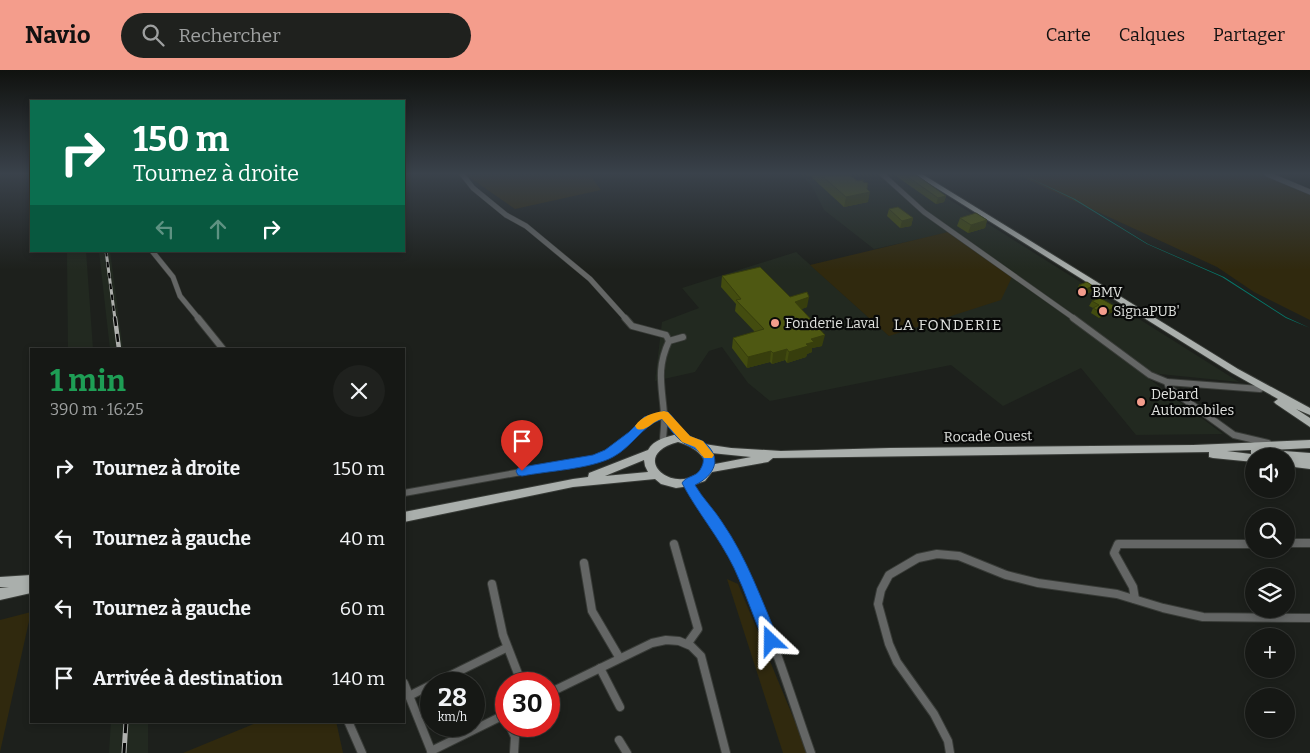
<!DOCTYPE html>
<html lang="fr">
<meta charset="utf-8">
<style>
body{margin:0;font-family:Bitter,serif;background:#1f211e;color:#f1f3f6;height:100vh;display:flex;flex-direction:column;font-size:19px;white-space:nowrap}
*{box-sizing:border-box;margin:0}
p{font-size:16px;color:#9ea0a0}
.icon{flex:none;width:28px;height:28px;fill:none;stroke:currentColor;stroke-width:2;stroke-linecap:round;stroke-linejoin:round}
.map{position:relative;flex:1;overflow:hidden}
.sheet{position:absolute;left:30px;top:278px;width:375px;height:375px;display:flex;flex-direction:column;background:#161815;border-radius:0px;box-shadow:0 2px 8px #0003,0 0 0 1px #353734}
.sheet>*{flex:none}
.top-card{position:absolute;left:30px;top:30px;width:375px;height:152px;border-radius:0px;box-shadow:0 2px 8px #0003,0 0 0 1px #353734;background:#0b6e4f;color:#fff;overflow:hidden}
.tools{position:absolute;left:1245px;top:378px;display:grid;gap:10px}
.tools a{display:grid;place-items:center;width:50px;height:50px;border-radius:50%;background:#161815;box-shadow:0 2px 8px #0003,0 0 0 1px #353734;font-size:25px}
.speed{position:absolute;left:420px;top:602px;display:flex;gap:10px;font-size:25px;font-weight:700;text-align:center}
.speed>*{display:grid;place-content:center;width:65px;height:65px;border-radius:50%;background:#161815;box-shadow:0 2px 8px #0003,0 0 0 1px #353734;line-height:1}
.speed small{font-size:12px;font-weight:400}
.speed .limit{border:8px solid #d22;background:#fff;color:#111}
.pin{position:absolute;display:grid;place-items:center;width:42px;height:42px;color:#fff;margin:-51px -21px;border-radius:50% 50% 50% 0;rotate:-45deg;box-shadow:0 0 5px #0007}
.pin .icon{rotate:45deg}
.me{position:absolute;width:55px;margin:-28px;rotate:337deg;stroke-linejoin:round;filter:drop-shadow(0 0 4px #0008)}
.turn{display:flex;align-items:center;gap:18px;height:105px;padding:0 20px;font-size:22px}
.turn .icon{width:65px;height:65px;stroke-width:2.5}
.turn b{display:block;font-size:35px;line-height:42px}
.lanes{display:flex;align-items:center;height:48px;padding:0 20px;background:#0003;justify-content:center;gap:25px;direction:ltr}
.lanes .off{opacity:.35}
.round{display:grid;place-items:center;flex:none;width:52px;height:52px;border-radius:26px;background:#1f211e}
.overview{display:flex;align-items:center;justify-content:space-between;height:85px;padding:0 20px}
h1{font-size:30px;font-weight:700;line-height:38px;color:#1e9e55}
ul{padding:0;list-style:none}
li{display:flex;align-items:center;gap:15px;height:70px;padding:0 20px}
li div{flex:1}
li b{display:block;font-size:19px}
li em{font-style:normal}
header{display:flex;align-items:center;gap:30px;box-sizing:border-box;height:70px;padding:0 25px;background:#f49d8c;color:#111}
header strong{font-size:24px}
nav{display:flex;gap:28px;margin-inline-start:auto;font-size:18px}
.search{width:350px;height:45px;background:#1f211e;display:flex;align-items:center;gap:12px;box-sizing:border-box;padding:0 18px;border-radius:28px;color:#9ea0a0;font-size:19px}
.map>svg:first-child{display:block}
.built{fill:#222920}
.green{fill:#30290e}
.water{fill:#06776a}
.lines{fill:none;stroke-linecap:round;stroke-linejoin:round}
.street-far2-casing{stroke:#383b37;stroke-width:6}
.street-far1-casing{stroke:#383b37;stroke-width:8}
.street-casing{stroke:#383b37;stroke-width:10}
.primary-casing{stroke:#383b37;stroke-width:2}
.street-far2{stroke:#646665;stroke-width:5}
.street-far1{stroke:#646665;stroke-width:6}
.street{stroke:#646665;stroke-width:8}
.primary{fill:#aaafac;fill-rule:evenodd}
.rail-far2-casing{stroke:#afb1ae;stroke-width:3}
.rail-far1-casing{stroke:#afb1ae;stroke-width:4.5}
.rail-casing{stroke:#afb1ae;stroke-width:5}
.rail-far2{stroke:#080908;stroke-width:2;stroke-dasharray:5.5;stroke-linecap:butt}
.rail-far1{stroke:#080908;stroke-width:2.5;stroke-dasharray:8;stroke-linecap:butt}
.rail{stroke:#080908;stroke-width:3;stroke-dasharray:10;stroke-linecap:butt}
.wall{fill:#434c0f}
.shaded-wall{fill:#373e0d}
.building{fill:#4e5812;stroke:#373e0d}
.route{fill:#1a73e8;stroke:#114b97}
.slow{fill:#f59e0b}
.poi-dot{fill:#f49d8c;stroke:#080908;stroke-width:2}
.labels{text-anchor:middle;stroke-width:4.5;stroke-linejoin:round;paint-order:stroke}
.poi-label{font-size:14px;fill:#dfe1de;stroke:#080908;text-anchor:start}
.street-label{font-size:14px;fill:#dfe1de;stroke:#080908}
.neighbourhood-label{font-size:15px;letter-spacing:1px;fill:#dfe1de;stroke:#080908}
</style>
<header>
<strong>Navio</strong>
<div class="search"><svg class="icon" aria-label="search" viewBox="0 0 24 24"><circle cx="10" cy="10" r="6"/><path d="M15 15l6 6"/></svg>Rechercher</div>
<nav><a>Carte</a><a>Calques</a><a>Partager</a></nav>
</header>
<div class="map">
<svg width="1310" height="683" viewBox="0 0 1310 683">
<rect width="100%" height="100%" fill="#1d201c"/>
<g class="built">
<path d="M799,104H909L1239,312L1140,302L1223,364L1136,365L1081,298L1003,336L951,295L770,331L748,313L722,277L709,281L695,302L655,311L662,252L699,238L682,218L796,182L889,266L948,163L874,179L824,140L812,116Z"/>
<path d="M67,181H86L93,279H68Z"/>
<path d="M99,181H110L123,279H110Z"/>
<path d="M111,651H148V683H109Z"/>
</g>
<g class="green">
<path d="M589,104L601,120L515,139L466,105Z"/>
<path d="M1269,104L1310,119V250L1254,222L1217,197L1018,105Z"/>
<path d="M948,162L1012,207L1001,230L889,266L810,195Z"/>
<path d="M727,509L738,514L808,683H783Z"/>
<path d="M31,542L0,682V550Z"/>
<path d="M261,651H336L343,683H183Z"/>
</g>
<path class="water" d="M1021,104L1075,129L1148,174L1224,207L1286,247L1310,258L1286,248L1222,207L1147,174L1073,129Z"/>
<g class="lines">
<g class="street-far2-casing">
<g id="street-far2">
<path d="M462,104L473,118L506,145L526,156L590,209L626,249"/>
<path d="M882,104L924,142L1075,249"/>
<path d="M1267,104L1310,122"/>
<path d="M152,181L173,207L180,226L199,249"/>
</g>
</g>
<g class="street-far1-casing">
<g id="street-far1">
<path d="M198,248L223,279"/>
<path d="M625,248L632,256L666,265L669,271"/>
<path d="M1073,248L1150,305L1167,312L1260,319"/>
<path d="M1167,312L1169,318L1234,365L1268,373"/>
<path d="M664,345L686,369"/>
<path d="M663,372C663,363 665,354 664,344C662,316 656,299 669,271L683,267"/>
<path d="M688,413L703,437"/>
<path d="M404,423L594,389L617,379L648,350L664,345"/>
</g>
</g>
<g class="street-casing">
<g id="street">
<path d="M702,436C716,456 730,475 741,497C770,556 789,621 811,683"/>
<path d="M1286,473H1310"/>
<path d="M674,474L698,559L688,573"/>
<path d="M584,493L592,541L619,587"/>
<path d="M492,514L503,565L522,614"/>
<path d="M1135,529L1133,517L1114,483L1118,474H1254"/>
<path d="M600,598L620,637"/>
<path d="M404,613L432,683"/>
<path d="M433,614L506,578"/>
<path d="M549,623L652,573L666,570L679,571L691,576L701,586L726,683"/>
<path d="M409,626L431,615"/>
<path d="M348,651L362,683"/>
<path d="M510,656L515,667L514,683"/>
<path d="M619,670L627,683"/>
<path d="M431,681L506,644"/>
<path d="M950,683L948,671L934,644L897,592L889,574L878,534L881,520L889,505L918,488L937,484L959,486L1006,505L1038,513L1117,524L1163,538L1203,547L1310,548"/>
</g>
</g>
<g class="primary-casing">
<g id="primary">
<path d="M914,104H922L1238,299L1310,338V345L1296,339L1310,348V357L1276,334L1274,332L1278,329L1232,303Z"/>
<path d="M678,364L693,368L704,374L731,378L781,381L890,378L1194,375L1310,370V378L1271,380L1310,383V399L1286,396V386H1254V392L1213,388L1209,387V382L773,388L768,392L712,402L705,411L690,416L676,418L661,414L655,409L573,417L404,452V442L573,409L588,407L589,403L648,380C654,369 667,367 678,364ZM678,372C691,375 718,391 697,404C669,423 629,385 678,372ZM1251,380V384L1227,381ZM711,383L751,387L715,394ZM644,390L645,396L648,402L605,406Z"/>
<path d="M31,505V523L0,530V518L9,517H0V507Z"/>
</g>
</g>
<use href="#street-far2" class="street-far2"/>
<use href="#street-far1" class="street-far1"/>
<use href="#street" class="street"/>
<use href="#primary" class="primary"/>
<g class="rail-far2-casing">
<path id="rail-far2" d="M106,181L115,249"/>
</g>
<g class="rail-far1-casing">
<path id="rail-far1" d="M115,248L119,279"/>
</g>
<g class="rail-casing">
<path id="rail" d="M124,683L126,651"/>
</g>
<use href="#rail-far2" class="rail-far2"/>
<use href="#rail-far1" class="rail-far1"/>
<use href="#rail" class="rail"/>
</g>
<g class="wall">
<path d="M808,104H849L857,111L864,112L867,119L868,132L844,137Z"/>
<path d="M893,104H915L946,126L944,132L936,134Z"/>
<path d="M889,139L913,148L911,156L900,158L887,146Z"/>
<path d="M960,148L987,150L985,158L968,163L957,156Z"/>
<path d="M722,206L790,227L807,237L801,239L822,276L812,278V282L807,284L806,287L787,293L785,290L772,294L770,292L747,298L732,278L733,268L755,262L735,241L736,234L721,217Z"/>
<path d="M1079,215L1093,216L1091,222L1083,224L1077,220Z"/>
<path d="M1092,231L1116,237L1113,242L1099,248L1091,243L1093,238L1089,236Z"/>
</g>
<g class="shaded-wall">
<path d="M870,122L868,132L844,137L846,127Z"/>
<path d="M946,126L944,132L936,134L938,128Z"/>
<path d="M913,148L911,156L900,158L902,151Z"/>
<path d="M987,150L985,158L968,163L971,155Z"/>
<path d="M1093,216L1091,222L1083,224L1086,219Z"/>
<path d="M809,227L807,237L793,243L795,232Z"/>
<path d="M1116,237L1113,242L1099,248L1102,243Z"/>
<path d="M825,265L822,276L812,278V282L807,284L806,287L787,293L789,282L806,274L811,269Z"/>
<path d="M787,279L785,290L772,294L773,283Z"/>
<path d="M771,281L770,292L747,298L748,287Z"/>
</g>
<g class="building">
<path d="M820,104H849L857,111L864,110L863,112L868,113L867,119L870,122L846,127Z"/>
<path d="M904,104H915L946,126L938,128Z"/>
<path d="M898,137L913,148L902,151L889,139Z"/>
<path d="M976,143L987,150L971,155L960,148Z"/>
<path d="M760,197L790,227L807,222L809,227L795,232L825,265L811,269L814,272L806,274L808,276L789,282L787,279L773,283L771,281L748,287L733,268L764,259L736,230L741,229L722,206Z"/>
<path d="M1087,212L1093,216L1086,219L1079,215Z"/>
<path d="M1100,228L1116,237L1102,243L1093,238L1099,235L1092,231Z"/>
</g>
<linearGradient id="sky" x2="0" y2="1"><stop stop-color="#10120f"/><stop offset="0.52" stop-color="#3a424b"/><stop offset="1" stop-color="#3a424b" stop-opacity="0"/></linearGradient>
<rect width="1310" height="200" fill="url(#sky)"/>
<path class="route" d="M664,341L668,342C675,349 682,360 690,366C694,369 700,369 704,372C723,388 715,405 695,415C703,429 714,439 722,452C747,488 762,531 779,571L776,576L771,578L766,576C754,550 746,523 734,498C719,467 697,442 682,413C686,406 696,407 700,400C712,380 689,379 680,370C673,364 668,356 662,349C642,356 632,377 613,387C591,399 548,401 522,406L518,405L516,401L518,398L522,397L593,385L605,380L629,362L644,347Z"/>
<path class="slow" d="M664,341L668,342L690,366L703,371L714,385L712,388H704L695,377L682,372L662,349C652,351 647,362 637,359L635,356C642,346 652,343 664,341Z"/>
<g class="poi-dot">
<circle cx="1082" cy="222" r="5"/>
<circle cx="1103" cy="241" r="5"/>
<circle cx="775" cy="253" r="5"/>
<circle cx="1141" cy="332" r="5"/>
</g>
<g class="labels">
<g class="poi-label">
<text x="1092" y="227">BMV</text>
<text x="1113" y="246">SignaPUB'</text>
<text x="785" y="258">Fonderie Laval</text>
<text x="1151" y="329">Debard<tspan x="1151" dy="16">Automobiles</tspan></text>
</g>
<g class="street-label">
<text transform="translate(988 366) rotate(-1)" y="5">Rocade Ouest</text>
</g>
<g class="neighbourhood-label">
<text x="948" y="260">LA FONDERIE</text>
</g>
</g>
</svg>
<div class="tools">
<a><svg class="icon" aria-label="sound" viewBox="0 0 24 24"><path d="M4 9h4l5-4v14l-5-4H4zM17 9q2 3 0 6"/></svg></a>
<a><svg class="icon" aria-label="search" viewBox="0 0 24 24"><circle cx="10" cy="10" r="6"/><path d="M15 15l6 6"/></svg></a>
<a><svg class="icon" aria-label="layers" viewBox="0 0 24 24"><path d="M12 4l9 5-9 5-9-5zM3 14l9 5 9-5"/></svg></a>
<a>+</a>
<a>−</a>
</div>
<div class="speed"><div>28<small>km/h</small></div><div class="limit">30</div></div>
<div class="pin" style="left:522px;top:401px;background:#d93025"><svg class="icon" aria-label="arrive" viewBox="0 0 24 24"><path d="M6 21V4h12l-3 4 3 4H6"/></svg></div>
<svg class="me" style="left:771px;top:571px" viewBox="-20 -20 40 40"><path d="M0-17L14 15 0 8-14 15z" fill="#1a73e8" stroke="#fff" stroke-width="4"/></svg>
<div class="top-card">
<div class="turn"><svg class="icon" aria-label="right" viewBox="0 0 24 24"><path d="M7 20v-9h11M14 6l5 5-5 5"/></svg><div><b>150 m</b>Tournez à droite</div></div>
<div class="lanes"><svg class="icon off" aria-label="left" viewBox="0 0 24 24"><path d="M17 20v-9H6M10 6l-5 5 5 5"/></svg><svg class="icon off" aria-label="ahead" viewBox="0 0 24 24"><path d="M12 20V5M6 11l6-6 6 6"/></svg><svg class="icon" aria-label="right" viewBox="0 0 24 24"><path d="M7 20v-9h11M14 6l5 5-5 5"/></svg></div>
</div>
<section class="sheet">
<div class="overview"><div><h1>1 min</h1><p>390 m · 16:25</p></div><a class="round"><svg class="icon" aria-label="close" viewBox="0 0 24 24"><path d="M6 6l12 12M18 6L6 18"/></svg></a></div>
<ul>
<li><svg class="icon" aria-label="right" viewBox="0 0 24 24"><path d="M7 20v-9h11M14 6l5 5-5 5"/></svg><div><b>Tournez à droite</b></div><em>150 m</em></li>
<li><svg class="icon" aria-label="left" viewBox="0 0 24 24"><path d="M17 20v-9H6M10 6l-5 5 5 5"/></svg><div><b>Tournez à gauche</b></div><em>40 m</em></li>
<li><svg class="icon" aria-label="left" viewBox="0 0 24 24"><path d="M17 20v-9H6M10 6l-5 5 5 5"/></svg><div><b>Tournez à gauche</b></div><em>60 m</em></li>
<li><svg class="icon" aria-label="arrive" viewBox="0 0 24 24"><path d="M6 21V4h12l-3 4 3 4H6"/></svg><div><b>Arrivée à destination</b></div><em>140 m</em></li>
</ul>
</section>
</div>
